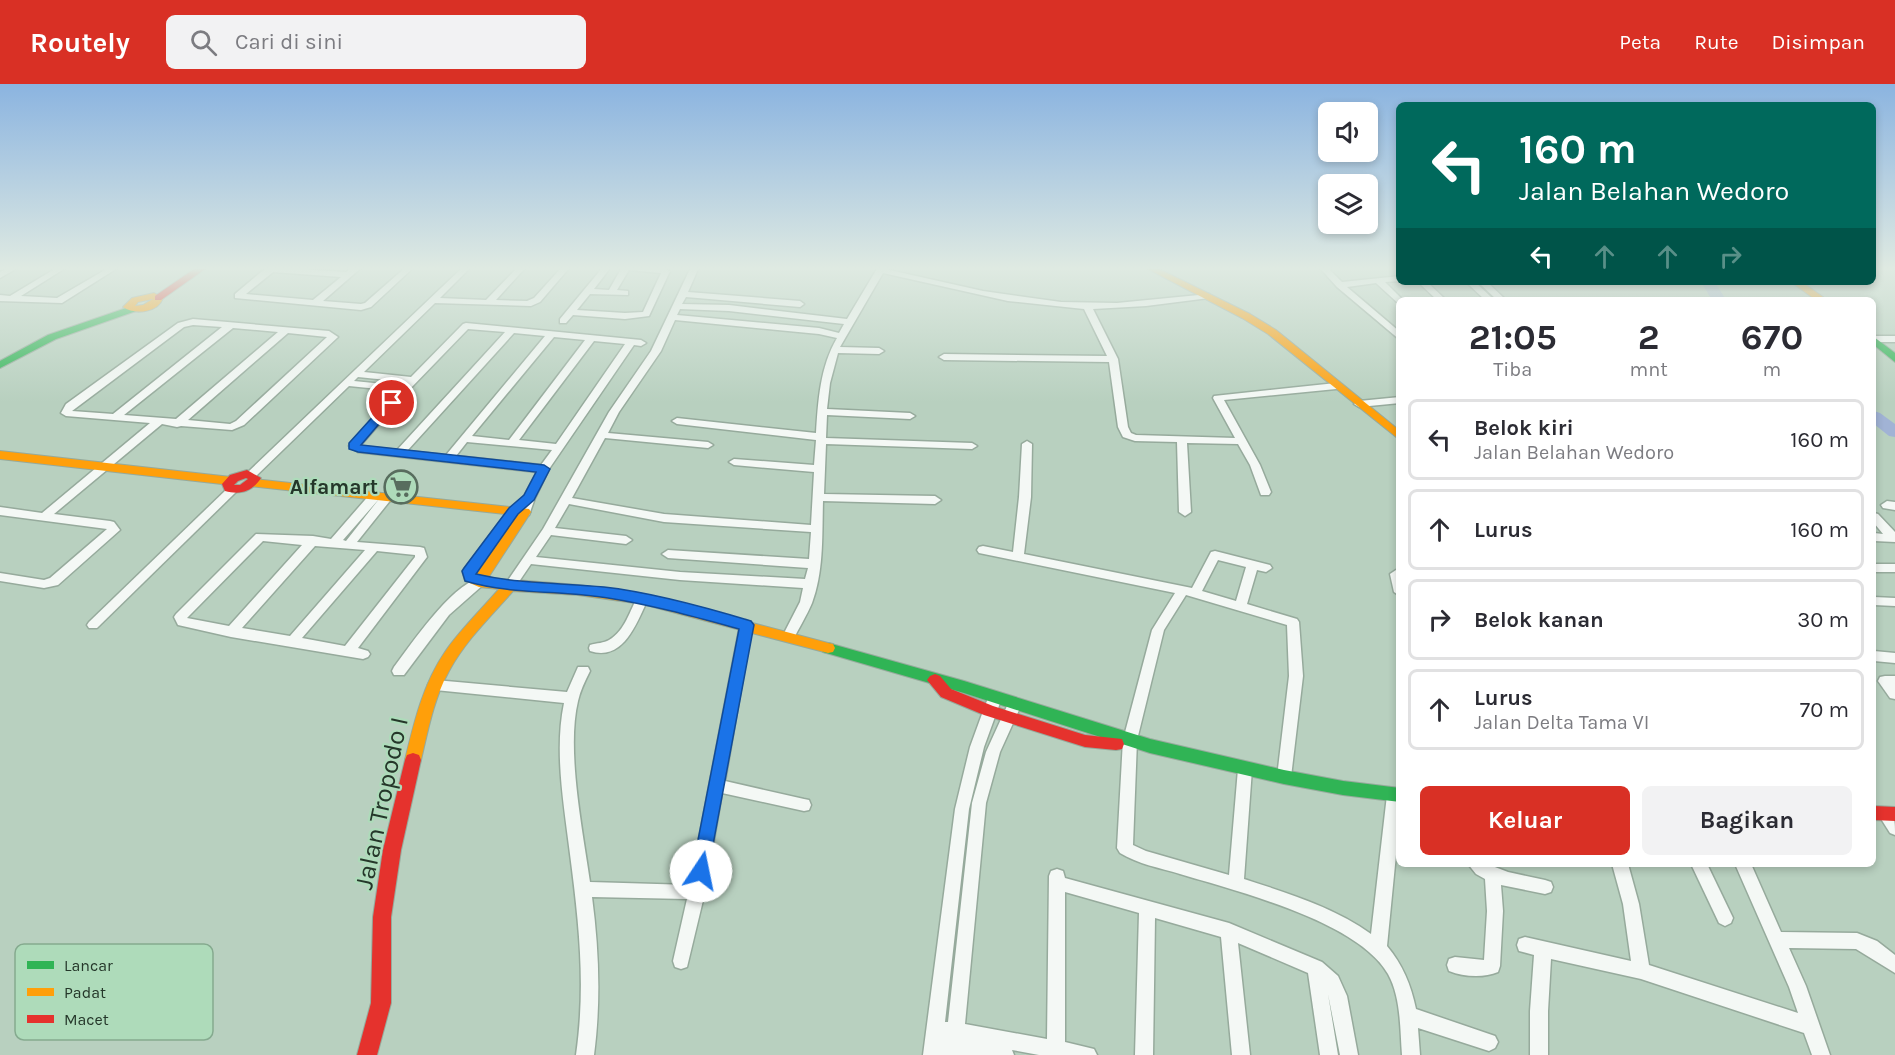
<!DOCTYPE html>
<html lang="id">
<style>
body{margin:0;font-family:Karla,sans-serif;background:#f2f2f3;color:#2b2b33;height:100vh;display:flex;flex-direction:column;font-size:22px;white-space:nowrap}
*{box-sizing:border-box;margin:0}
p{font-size:20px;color:#7c7c81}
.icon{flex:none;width:33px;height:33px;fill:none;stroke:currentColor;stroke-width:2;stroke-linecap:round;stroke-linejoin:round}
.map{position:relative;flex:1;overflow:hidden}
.panel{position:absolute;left:1396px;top:213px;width:480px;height:570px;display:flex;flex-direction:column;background:#fff;border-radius:9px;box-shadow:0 3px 9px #0003}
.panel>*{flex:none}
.banner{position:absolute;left:1396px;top:18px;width:480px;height:183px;border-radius:9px;box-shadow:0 3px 9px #0003;background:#00695c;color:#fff;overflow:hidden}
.tools{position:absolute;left:1318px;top:18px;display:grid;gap:12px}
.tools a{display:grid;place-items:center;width:60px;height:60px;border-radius:9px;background:#fff;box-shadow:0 3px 9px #0003;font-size:30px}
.pin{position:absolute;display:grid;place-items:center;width:51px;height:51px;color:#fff;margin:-26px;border:3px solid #fff;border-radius:50%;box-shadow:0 2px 6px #0007}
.me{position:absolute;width:66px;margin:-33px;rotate:11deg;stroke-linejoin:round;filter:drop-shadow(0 0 4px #0008)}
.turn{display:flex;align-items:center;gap:21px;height:126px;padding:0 24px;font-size:27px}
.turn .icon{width:78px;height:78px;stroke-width:2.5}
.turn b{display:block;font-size:42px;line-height:51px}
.lanes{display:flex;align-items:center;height:57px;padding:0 24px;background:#0003;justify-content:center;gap:30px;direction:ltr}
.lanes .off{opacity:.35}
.eta{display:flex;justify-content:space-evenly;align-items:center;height:102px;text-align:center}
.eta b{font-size:36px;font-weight:700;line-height:42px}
.button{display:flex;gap:12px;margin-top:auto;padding:12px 24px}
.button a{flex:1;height:69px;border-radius:9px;background:#d93025;color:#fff;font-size:24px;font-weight:700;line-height:69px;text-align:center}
.button a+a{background:#f2f2f3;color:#2b2b33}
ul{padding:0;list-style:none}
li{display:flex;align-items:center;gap:18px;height:81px;margin:0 12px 9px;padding:0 12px;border:3px solid #e1e1e2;border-radius:9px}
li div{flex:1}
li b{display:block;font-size:22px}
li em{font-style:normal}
header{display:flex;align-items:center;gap:36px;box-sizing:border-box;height:84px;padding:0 30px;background:#d93025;color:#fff}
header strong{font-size:28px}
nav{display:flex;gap:33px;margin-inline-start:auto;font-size:21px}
.search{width:420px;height:54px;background:#f2f2f3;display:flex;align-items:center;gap:15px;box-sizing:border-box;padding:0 21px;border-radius:9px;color:#7c7c81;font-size:22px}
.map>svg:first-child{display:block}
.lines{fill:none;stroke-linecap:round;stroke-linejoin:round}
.river{fill:#a1b3d5;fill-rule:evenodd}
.street-casing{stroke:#96aa9c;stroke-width:3}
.fast-casing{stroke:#96aa9c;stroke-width:2}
.slow-casing{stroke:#96aa9c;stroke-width:2}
.jam-casing{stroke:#96aa9c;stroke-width:2}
.street{fill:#f4f8f5;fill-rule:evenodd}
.fast{fill:#30b455;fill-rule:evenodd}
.slow{fill:#ff9f0a;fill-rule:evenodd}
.jam{fill:#e5322d;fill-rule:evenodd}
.route{fill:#1a73e8;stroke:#114b97;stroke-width:1.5}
.labels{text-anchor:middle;stroke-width:4.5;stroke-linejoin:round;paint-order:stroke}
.poi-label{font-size:21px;font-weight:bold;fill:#25372a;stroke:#aedbba;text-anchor:end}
.near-street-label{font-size:26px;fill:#25372a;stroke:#aedbba}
.key{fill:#aedbba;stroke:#85aa8f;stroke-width:1.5}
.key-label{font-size:16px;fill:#25372a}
</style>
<header>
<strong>Routely</strong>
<div class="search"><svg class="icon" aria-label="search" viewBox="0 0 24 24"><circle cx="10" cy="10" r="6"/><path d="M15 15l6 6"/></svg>Cari di sini</div>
<nav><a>Peta</a><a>Rute</a><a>Disimpan</a></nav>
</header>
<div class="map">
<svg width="1895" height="971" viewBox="0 0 1895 971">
<rect width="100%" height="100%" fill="#b8d0bf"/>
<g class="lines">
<g class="river">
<path d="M1701,198H1715L1726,216H1712Z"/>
<path d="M1874,327L1880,329L1895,340V353L1889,352L1874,340Z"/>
</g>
<g class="street-casing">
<g id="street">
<path d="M10,183H19L0,194V188Z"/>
<path d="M58,183H67L21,212L57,214L110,183H119L62,219L0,217V211L10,212Z"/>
<path d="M267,183L346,188L353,183H362L323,217L361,220L365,219L406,183H414L371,223L361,226L235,214V210ZM273,188L341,193L313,216L246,210Z"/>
<path d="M463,183H471L440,214L486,216L518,183H526L496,216L527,217L534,214L562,183H570L540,218L531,222L435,219L364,288L411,293L463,240L466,239L641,256L646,259L641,262L634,261L549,385L535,414L529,431L525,432L519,428L523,414L537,388L358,368L349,362L350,360L398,307L349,302L255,393H247L246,391L247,389ZM468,245L505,248L397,366L360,362L408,307ZM514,249L545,252L446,371L407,367ZM554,253L585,256L509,356L472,352ZM594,257L625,260L556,360L519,356ZM358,293L406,298L403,302L354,297ZM467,358L552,366L541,381L456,372Z"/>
<path d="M603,183H611L594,205L609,206L621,185L618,183C634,183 657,179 670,187L649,232L625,235L573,231L566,239H560V235ZM629,186L661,189L643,228L625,229L577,226L590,210L628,211V207L617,206Z"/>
<path d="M691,183H699L688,208L800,217L804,220L800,223L686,213L682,220L729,221L847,235L878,183H886L885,185L983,207L1061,218L1117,219L1209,210V214L1146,222L1093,225L1118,275L1128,343L1131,349L1136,351L1235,354L1213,314L1214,312L1336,299L1341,302L1336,305L1224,316L1260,381L1271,408L1269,411H1261L1250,381L1238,360L1187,359L1191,428L1185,432L1179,428L1177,358L1135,357L1123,353L1118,343L1109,278L944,276L939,273L944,270L1107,272L1084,225L1008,217L883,189L840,263L879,264L884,267L879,270L838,269L830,299L827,325L910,329L915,332L910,335L827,331L826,354L972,359L977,362L972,365L826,360L824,410L935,412L941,416L935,420L823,417C822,450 824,487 812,519C807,531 799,544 793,556H783L782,553L800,518L803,504L680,496L531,480L514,505H506L504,502L543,445L609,328L651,267ZM680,225L729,227L844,240L839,249L819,244L677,231ZM675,236L819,250L837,254C820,283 818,317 816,349L677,334L672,337L677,340L816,356L814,381L734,375L729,378L734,381L814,388L811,441L664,430L572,414L605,354L708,364L713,361L708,358L608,349L619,328L661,267ZM569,420L664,438L811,448L809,475L668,466L662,470L668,474L808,484L805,495L680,488L536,473L551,451L626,460L632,456L626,452L555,444Z"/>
<path d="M1319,183H1327L1342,198L1400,192V197L1385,198L1403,216H1400V221L1376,199L1347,203L1400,248V256L1337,203Z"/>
<path d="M1418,198H1427L1446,216H1437Z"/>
<path d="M1466,198H1475L1491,213L1484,215Z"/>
<path d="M1478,198H1487L1506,216H1497Z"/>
<path d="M193,235L329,247L338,253L244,341L232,346L181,342L177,343L162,340L54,430L110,437L114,438L120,446L58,501L44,504L0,497V489L44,496L50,494L107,445L0,431V423L42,429L150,339L66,332L61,329L66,320L178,239ZM193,241L222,243L113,330L72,327L184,243ZM233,244L278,248L176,335L124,331ZM288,249L327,253L236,337L230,340L188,336Z"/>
<rect x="1874" y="252" width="21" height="6"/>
<path d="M1400,313V319L1359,323L1354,320L1359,317Z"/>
<path d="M1027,357L1032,360L1031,413L1024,470L1192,504L1211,468L1215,467L1270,481L1272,484L1266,488L1257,486L1247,520L1297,535L1299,538L1303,592L1291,693L1289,697L1284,699L1279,697L1277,693L1289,592L1287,541L1186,511L1164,546L1137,656L1133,761L1146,767L1229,791L1238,685L1240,681L1245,679L1250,681L1252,685L1244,795C1287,809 1334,823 1371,850L1387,711L1389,707L1394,705L1399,707L1400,730L1387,862C1403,881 1411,901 1416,925L1495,952L1498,958L1495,964L1489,967L1418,944L1420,971H1402C1400,945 1401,913 1388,890C1358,837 1236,807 1180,790C1160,784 1138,780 1120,769L1117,764L1123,656L1152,546L1175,509L979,469L977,466L979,463L983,462L1013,468L1019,413L1022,360ZM1218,476L1246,483L1236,517L1202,507Z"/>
<path d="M232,402L236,404L238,406L236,408L97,544H89L87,541L89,538L228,404Z"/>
<path d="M375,408L381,412L379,415L343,456L346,457L383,410L387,409L393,413L357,458L420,463L424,464L427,473L358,564L368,567L370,570L368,573L363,575L231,553L178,541L174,533L176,530L256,450L313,452L331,455L371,409ZM263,457L302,461L229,542L187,534ZM315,462L365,466L290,552L242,544ZM377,467L415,471V473L345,562L302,554Z"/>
<path d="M1887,417L1895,418V426L1883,424L1881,421Z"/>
<path d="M1874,429L1878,430L1895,448V458L1874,457V449L1883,450L1874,439Z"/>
<rect x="1874" y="480" width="21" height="8"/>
<path d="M1396,486L1400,487V512L1394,508L1390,490Z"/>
<path d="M479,494L485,498L483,501L449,531L404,591H394L392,587L394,583C412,559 450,503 479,494Z"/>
<path d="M642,511L648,515C637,538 624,578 590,567L589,564L590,561C597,559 604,559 609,556C625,547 630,526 638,512Z"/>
<path d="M1874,513L1895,514V522L1874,521Z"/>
<path d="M746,536L750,538L752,541L725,697L804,715L809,716L811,721L809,726L804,727L722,709L705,808L687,883L681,885L675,883L673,877L687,815L592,813C599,866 601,917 594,971H576C586,902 579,839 570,770C564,721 554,667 564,619L435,606L430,605L428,601L430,597L435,596L567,608L578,583H588L590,587C585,597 580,607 578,617C566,666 583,748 590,798L690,801L740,541L742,538Z"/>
<path d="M1874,567L1895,569V579L1874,577Z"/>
<path d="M1885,592H1895V615L1890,614L1878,597L1880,593Z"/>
<path d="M993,614L998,615L1000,619L984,663L969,725L945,938H948L972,719L986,668L1007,622L1012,621L1017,622L1019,626L1000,668L986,719L965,940L1047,955L1049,792L1051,787L1057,785L1063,787L1065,794L1229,839L1322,878L1338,892L1347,912L1358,971H1340L1328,910L1338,971H1320L1308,889L1238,859L1250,971H1232L1221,853L1155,834L1153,971H1135L1139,829L1065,808V958L1094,965L1097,971H1039L1012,966L1014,971H923L955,725L970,663L986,619L988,615Z"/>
<path d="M1885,724C1895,728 1895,739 1895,751L1890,749L1878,730L1880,725Z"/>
<path d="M1468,780H1487L1508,788L1545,796L1551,798L1553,803L1551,808L1545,810L1501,801L1503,827L1500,882L1498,888C1484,894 1464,893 1449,887L1447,881L1449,875L1455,873L1484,876L1487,827L1485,795L1476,790Z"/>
<path d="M1612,780H1628L1639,820L1649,881L1798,929L1789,903L1735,780H1751L1781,848L1857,849L1877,857L1895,871V889L1856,865L1789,864L1806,902L1830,971H1812L1804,949L1641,895L1551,875L1548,927V971H1530V927L1534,871L1519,867L1517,861L1519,855L1525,853L1631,877L1623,820Z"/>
<path d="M1691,780H1707L1733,834L1731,839L1725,842L1719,839Z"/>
</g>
</g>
<g class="fast-casing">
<g id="fast">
<path d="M132,222L137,225L136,227L56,255L0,284V277L48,251Z"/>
<path d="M1874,253L1895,269V278L1874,261Z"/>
<path d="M828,559L964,597L1150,655L1284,686L1343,697L1400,704V718L1343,711L1284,700L1150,669L964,609L823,568L821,564L823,560Z"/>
</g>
</g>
<g class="slow-casing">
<g id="slow">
<path d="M1144,183H1155L1250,230L1276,246L1400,347V356L1268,250L1242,234Z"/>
<path d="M1791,198H1802L1827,216H1816Z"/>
<path d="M154,209L163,214C158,229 134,231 123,223L132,214ZM153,215L143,221L135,222L138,218Z"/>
<path d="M0,367L231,393L237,397L231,401L0,375Z"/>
<path d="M253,395L529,425L531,428L488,494L578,501L642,510L828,559L833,560L835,564L833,568L828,569L642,520L578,511L513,507C491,532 465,557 449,587C434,614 428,646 421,676L419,681L413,683L407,681L405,676C414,639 423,600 445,568C460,546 481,526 499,505L479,503L465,497L462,487L505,430L249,402L247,399ZM506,447L476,491V488Z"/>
</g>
</g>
<g class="jam-casing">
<g id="jam">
<path d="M197,183H208L161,216H155V212Z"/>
<path d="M247,386L261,394C252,408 240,411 225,407L222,400L230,391ZM246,394L248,395L240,401H234L238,397Z"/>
<path d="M935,590L940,592L951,605L993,622L1085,651L1122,655L1124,660L1122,665L1116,666L1085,663L984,631L941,613L927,596L930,592Z"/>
<path d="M413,669L419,671L421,676L401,766L391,833V919L377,971H357L371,919L373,833L383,766L405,676L407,671Z"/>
<path d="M1874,722L1895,723V737L1874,736Z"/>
</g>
</g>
<use href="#street" class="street"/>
<use href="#fast" class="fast"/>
<use href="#slow" class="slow"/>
<use href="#jam" class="jam"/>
</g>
<linearGradient id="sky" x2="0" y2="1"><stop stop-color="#8bb4e0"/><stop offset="0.58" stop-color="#dfeae2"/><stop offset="1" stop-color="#dfeae2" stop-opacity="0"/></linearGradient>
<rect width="1895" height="318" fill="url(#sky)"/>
<path class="route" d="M392,315L397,319L361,361L544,381L550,385L534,416L518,430L476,490C519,500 561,499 604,503C649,508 708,524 751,537L754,541L707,793L701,795L695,793L692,787L739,545C695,533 652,521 608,514C560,506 512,511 465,497L462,487L464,484L509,424L524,411L536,388L358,368L349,365V359L388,316Z"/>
<defs>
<g id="supermarket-ring" transform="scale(1.725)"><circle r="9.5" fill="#aedbba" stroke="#586d5e" stroke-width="1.5"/><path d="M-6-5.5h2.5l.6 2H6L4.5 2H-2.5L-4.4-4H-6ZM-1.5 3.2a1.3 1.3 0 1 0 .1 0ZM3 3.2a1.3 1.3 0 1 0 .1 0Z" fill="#586d5e"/></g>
</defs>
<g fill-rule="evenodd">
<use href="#supermarket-ring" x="401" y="403"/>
</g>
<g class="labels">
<g class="poi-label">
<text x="378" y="410">Alfamart</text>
</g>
<g class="near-street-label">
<text transform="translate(381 719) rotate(-78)" y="9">Jalan Tropodo I</text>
</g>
</g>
<rect x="15" y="860" width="198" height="96" rx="9" class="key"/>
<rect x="27" y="877" width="27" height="8" fill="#30b455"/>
<rect x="27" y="904" width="27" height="8" fill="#ff9f0a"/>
<rect x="27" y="931" width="27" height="8" fill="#e5322d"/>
<g class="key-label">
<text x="64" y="887">Lancar</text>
<text x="64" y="914">Padat</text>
<text x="64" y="941">Macet</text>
</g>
</svg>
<div class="tools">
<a><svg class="icon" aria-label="sound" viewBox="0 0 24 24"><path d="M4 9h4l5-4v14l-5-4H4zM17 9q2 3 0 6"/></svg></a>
<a><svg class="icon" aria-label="layers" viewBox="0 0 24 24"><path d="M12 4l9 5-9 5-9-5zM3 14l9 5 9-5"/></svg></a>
</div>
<div class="pin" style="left:392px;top:319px;background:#d93025"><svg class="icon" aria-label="arrive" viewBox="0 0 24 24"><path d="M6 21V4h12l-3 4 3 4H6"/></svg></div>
<svg class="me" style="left:701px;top:787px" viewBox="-20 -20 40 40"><circle r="19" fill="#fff"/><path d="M0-13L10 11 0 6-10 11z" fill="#1a73e8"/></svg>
<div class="banner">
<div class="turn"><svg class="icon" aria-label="left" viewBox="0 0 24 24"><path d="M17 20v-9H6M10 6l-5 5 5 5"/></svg><div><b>160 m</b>Jalan Belahan Wedoro</div></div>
<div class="lanes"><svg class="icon" aria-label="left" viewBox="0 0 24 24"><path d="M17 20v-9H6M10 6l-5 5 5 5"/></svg><svg class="icon off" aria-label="ahead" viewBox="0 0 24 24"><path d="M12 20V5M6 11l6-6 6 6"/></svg><svg class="icon off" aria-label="ahead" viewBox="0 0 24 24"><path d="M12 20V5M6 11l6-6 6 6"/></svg><svg class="icon off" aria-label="right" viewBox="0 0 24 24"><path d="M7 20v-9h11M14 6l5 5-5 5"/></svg></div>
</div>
<section class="panel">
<div class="eta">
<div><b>21:05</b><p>Tiba</p></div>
<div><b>2</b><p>mnt</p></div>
<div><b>670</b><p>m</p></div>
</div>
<ul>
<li><svg class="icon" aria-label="left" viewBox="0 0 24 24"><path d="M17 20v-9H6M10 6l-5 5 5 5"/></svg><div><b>Belok kiri</b><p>Jalan Belahan Wedoro</p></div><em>160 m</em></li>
<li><svg class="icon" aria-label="ahead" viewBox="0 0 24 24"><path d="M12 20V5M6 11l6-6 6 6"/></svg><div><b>Lurus</b></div><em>160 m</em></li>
<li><svg class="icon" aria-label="right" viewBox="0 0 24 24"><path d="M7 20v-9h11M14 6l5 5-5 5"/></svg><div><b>Belok kanan</b></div><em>30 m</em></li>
<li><svg class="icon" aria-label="ahead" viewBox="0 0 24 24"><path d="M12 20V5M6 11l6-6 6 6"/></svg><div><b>Lurus</b><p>Jalan Delta Tama VI</p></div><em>70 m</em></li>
</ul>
<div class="button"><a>Keluar</a><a>Bagikan</a></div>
</section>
</div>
